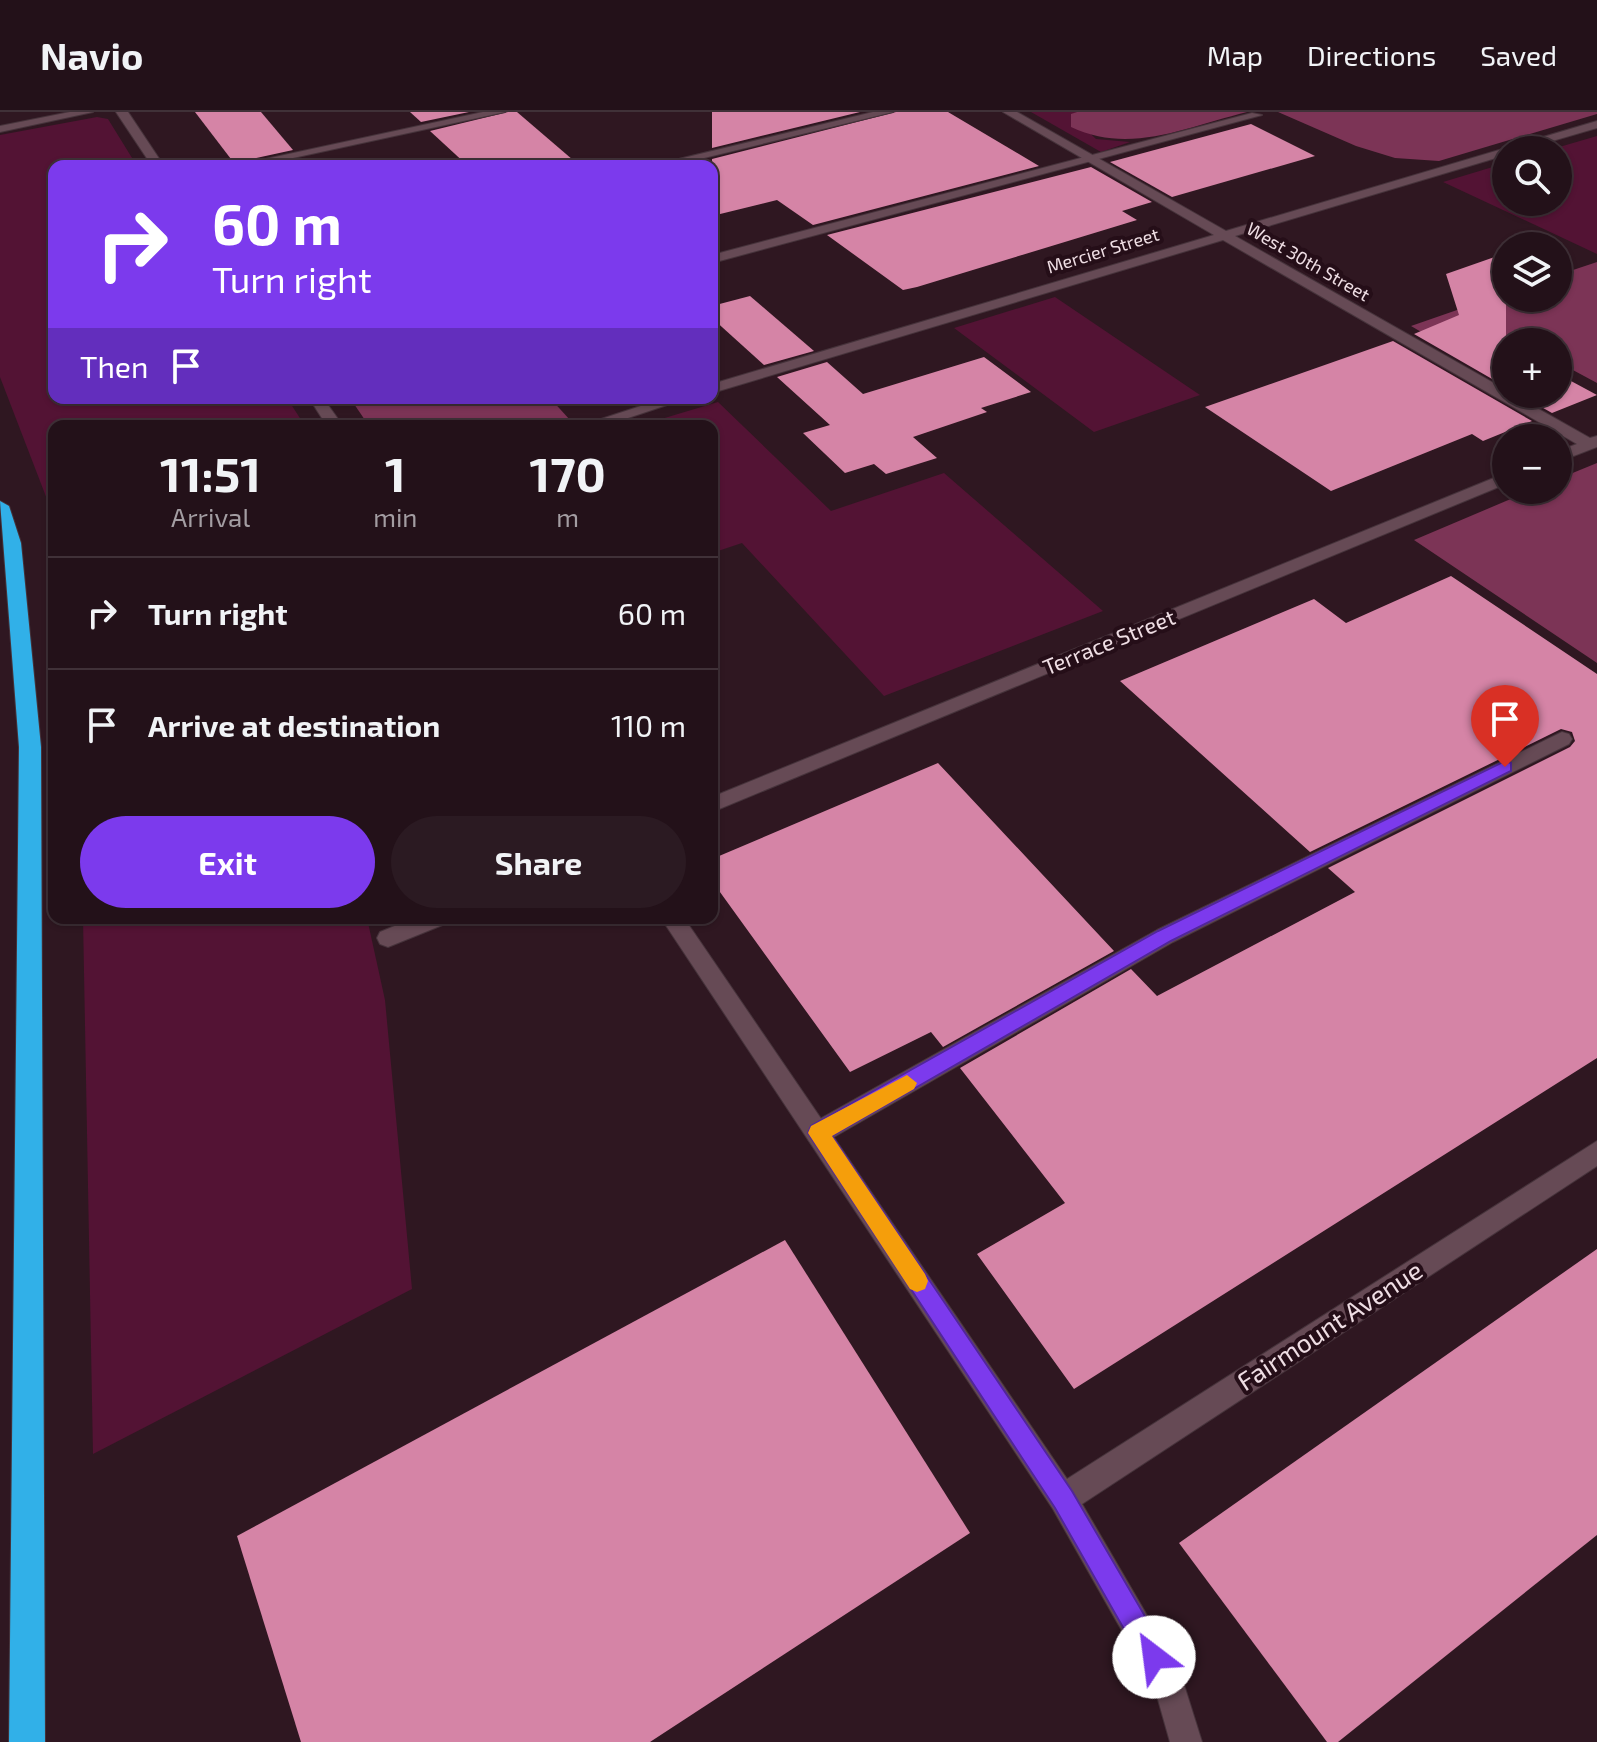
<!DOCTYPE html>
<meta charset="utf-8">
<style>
body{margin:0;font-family:"Exo 2",sans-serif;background:#2b1a22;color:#f1f3f6;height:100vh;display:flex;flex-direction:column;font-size:30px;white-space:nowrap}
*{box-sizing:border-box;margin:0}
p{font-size:26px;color:#a39da2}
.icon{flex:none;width:44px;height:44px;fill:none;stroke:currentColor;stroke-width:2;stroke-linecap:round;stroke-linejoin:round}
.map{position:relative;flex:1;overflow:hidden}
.drawer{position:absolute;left:48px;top:308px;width:670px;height:504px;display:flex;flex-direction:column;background:#231119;border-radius:16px;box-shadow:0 2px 6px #0004,0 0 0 2px #403138}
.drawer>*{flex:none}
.guide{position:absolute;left:48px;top:48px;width:670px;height:244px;border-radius:16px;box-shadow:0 2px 6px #0004,0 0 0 2px #403138;background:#7c3aed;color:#fff;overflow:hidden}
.buttons{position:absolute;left:1492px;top:24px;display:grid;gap:16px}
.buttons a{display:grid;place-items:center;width:80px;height:80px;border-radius:50%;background:#231119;box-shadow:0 2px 6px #0004,0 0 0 2px #403138;font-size:40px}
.pin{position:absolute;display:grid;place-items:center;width:68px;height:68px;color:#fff;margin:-82px -34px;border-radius:50% 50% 50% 0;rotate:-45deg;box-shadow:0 0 8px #0007}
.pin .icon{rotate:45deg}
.me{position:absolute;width:88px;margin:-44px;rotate:330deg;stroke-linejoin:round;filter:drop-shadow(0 0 6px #0008)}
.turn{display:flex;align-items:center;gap:28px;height:168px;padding:0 32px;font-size:36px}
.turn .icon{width:104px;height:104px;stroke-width:2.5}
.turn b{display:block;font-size:56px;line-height:68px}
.then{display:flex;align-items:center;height:76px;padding:0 32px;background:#0003;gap:16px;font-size:30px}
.eta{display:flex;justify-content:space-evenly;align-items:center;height:136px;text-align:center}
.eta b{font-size:48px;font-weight:700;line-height:56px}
.button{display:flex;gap:16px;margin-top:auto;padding:16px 32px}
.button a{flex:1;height:92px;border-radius:48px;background:#7c3aed;color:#fff;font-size:32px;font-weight:700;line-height:92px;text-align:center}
.button a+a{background:#2b1a22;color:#f1f3f6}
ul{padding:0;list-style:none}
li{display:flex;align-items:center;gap:24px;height:112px;padding:0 32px;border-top:2px solid #403138}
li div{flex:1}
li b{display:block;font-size:30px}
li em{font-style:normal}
header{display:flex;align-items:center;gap:48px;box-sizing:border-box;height:112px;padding:0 40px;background:#231119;border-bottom:2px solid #403138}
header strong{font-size:38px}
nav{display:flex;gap:44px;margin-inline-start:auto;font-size:28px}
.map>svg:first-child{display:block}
.green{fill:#531334}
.forest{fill:#7c3456}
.building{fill:#d584a6}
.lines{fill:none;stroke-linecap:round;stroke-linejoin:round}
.service-casing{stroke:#46333b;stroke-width:2}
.minor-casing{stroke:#46333b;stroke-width:2}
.motorway-casing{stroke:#46333b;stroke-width:2}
.service{fill:#664a55;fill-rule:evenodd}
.minor{fill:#664a55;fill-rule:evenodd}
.motorway{fill:#31b0e8;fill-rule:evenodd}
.route{fill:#7c3aed;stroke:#51269a;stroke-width:2}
.slow{fill:#f59e0b}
.labels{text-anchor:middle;stroke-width:8;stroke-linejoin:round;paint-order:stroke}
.far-street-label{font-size:18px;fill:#efdee4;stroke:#250e18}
.street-label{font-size:22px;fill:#efdee4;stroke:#250e18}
.near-street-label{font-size:26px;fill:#efdee4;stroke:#250e18}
</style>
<header>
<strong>Navio</strong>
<nav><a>Map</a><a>Directions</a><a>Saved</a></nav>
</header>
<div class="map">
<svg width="1597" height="1630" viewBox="0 0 1597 1630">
<rect width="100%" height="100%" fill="#2f1721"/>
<g class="green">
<path d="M1031,0H1077L1071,3L1096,27L1130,30L1101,40Z"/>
<path d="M97,5L108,7L137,54H54V286H287L305,314H54V417L50,395L0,265V23Z"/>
<path d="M1597,24V142L1443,70L1506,51V90H1558V38H1549Z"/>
<path d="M1055,185L1200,283L1094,320L954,216Z"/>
<path d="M718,290L831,399L944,361L1103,499L884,584L742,431L712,441V314H638Z"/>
<path d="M83,806H367L385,888L412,1177L93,1342Z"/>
</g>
<g class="forest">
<path d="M1077,0H1247C1186,15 1130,43 1071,15V2Z"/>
<path d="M1278,0H1597V2L1439,49L1395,46L1356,34Z"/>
<path d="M1597,150V271L1558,250V230L1517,229L1447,235L1411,214L1506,181V186H1558V163Z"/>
<path d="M350,286H550L570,308L550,314H369Z"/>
<path d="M1597,351V551L1414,428L1532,378H1558V367Z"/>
</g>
<g class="building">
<path d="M195,0H261L293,38L234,51Z"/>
<path d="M410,0H469L421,10Z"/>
<path d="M508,0H517L580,54H468L430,19Z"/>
<path d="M712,0H860L712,36Z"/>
<path d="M896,0H948L1039,54L813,113L777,88L712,104V47Z"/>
<path d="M1251,12L1315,44L1172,85L1110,50Z"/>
<path d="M1091,55L1152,90L1122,99L1137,108L917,175L903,178L827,123Z"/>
<path d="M1506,141V275L1414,222L1459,203L1446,162Z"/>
<path d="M750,184L814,239L764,253L712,206V194Z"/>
<path d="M1393,229L1532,309L1483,329L1472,322L1331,379L1205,295Z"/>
<path d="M984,245L1031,280L981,296L987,300L913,325L937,346L886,362L874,352L845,361L803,321L830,313L777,265L827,250L863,282Z"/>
<path d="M1558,262L1597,283L1552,301L1518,282H1558Z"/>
<path d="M1451,464L1597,562V946L1074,1277L977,1142L1065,1091L960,956L1131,857L1157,884L1355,780L1328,756L1570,635L1575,629L1572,620L1561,617L1310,740L1120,569L1314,487L1346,511Z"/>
<path d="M938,651L1114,839L943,935L931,920L850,960L712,769V747Z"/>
<path d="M785,1128L970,1421L650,1630H301L237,1424Z"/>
<path d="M1597,1137V1423L1338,1630H1327L1179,1431Z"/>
</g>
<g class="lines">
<g class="service-casing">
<g id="service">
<path d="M483,0H505L256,54H233Z"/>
<path d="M1252,1L1262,3L712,151V143Z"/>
<path d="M1562,620L1569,622L1572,627L1569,632L1173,830L827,1029L818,1032L809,1029L806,1021L809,1013L1157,818Z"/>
</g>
</g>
<g class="minor-casing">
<g id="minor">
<path d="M70,0H93L0,20V14Z"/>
<path d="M116,0H128L164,54H152Z"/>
<path d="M873,0H893L671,54H650Z"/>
<path d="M1003,0H1017L1226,119L1597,9V16L1521,38H1506V43L1235,124L1506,278V282H1512L1590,326L1597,324V335L1558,350V339L1577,332L1223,128L712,281V272L1214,123Z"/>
<path d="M309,286H323L343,314H327Z"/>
<path d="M665,286H688L604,314H580Z"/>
<path d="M1506,361V372L712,700V685Z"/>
<path d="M414,806H448L445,812L388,835L380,832L377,826L380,820Z"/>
<path d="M661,806H684L1067,1367L1597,1029V1054L1082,1392L1180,1560L1202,1630H1170L1155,1577L1053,1397Z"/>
</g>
</g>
<g class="motorway-casing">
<path id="motorway" d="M0,389L9,394L21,431L41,635L45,1630H9L19,635Z"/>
</g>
<use href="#service" class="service"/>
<use href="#minor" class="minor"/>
<use href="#motorway" class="motorway"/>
</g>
<path class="route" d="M1505,649L1511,651V659L1171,829L832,1024L1072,1379L1163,1535L1167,1545L1163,1554L1154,1558L1145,1554L1055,1396L808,1021L811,1014L1158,819Z"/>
<path class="slow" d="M907,963L917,971L914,977L832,1024L925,1162L928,1169L925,1177L917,1180L910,1177L808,1021L811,1014Z"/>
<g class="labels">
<g class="far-street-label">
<text transform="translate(1103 139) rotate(-17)" y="6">Mercier Street</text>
<text transform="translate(1308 150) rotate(30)" y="6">West 30th Street</text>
</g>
<g class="street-label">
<text transform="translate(1109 530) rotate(-22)" y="8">Terrace Street</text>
</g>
<g class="near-street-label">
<text transform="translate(1330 1214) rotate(-33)" y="9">Fairmount Avenue</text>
</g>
</g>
</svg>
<div class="buttons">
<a><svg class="icon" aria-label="search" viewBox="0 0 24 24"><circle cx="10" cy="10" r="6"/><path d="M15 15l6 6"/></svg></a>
<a><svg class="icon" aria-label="layers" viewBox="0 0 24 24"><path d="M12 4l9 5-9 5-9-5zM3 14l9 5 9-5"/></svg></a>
<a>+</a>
<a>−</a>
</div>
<div class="pin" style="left:1505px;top:655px;background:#d93025"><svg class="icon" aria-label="arrive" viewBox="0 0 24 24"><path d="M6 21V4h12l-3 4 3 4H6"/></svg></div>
<svg class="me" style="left:1154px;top:1545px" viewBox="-20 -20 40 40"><circle r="19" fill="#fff"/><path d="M0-13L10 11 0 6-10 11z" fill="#7c3aed"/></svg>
<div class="guide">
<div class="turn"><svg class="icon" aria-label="right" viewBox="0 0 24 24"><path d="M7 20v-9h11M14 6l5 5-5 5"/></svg><div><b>60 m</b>Turn right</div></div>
<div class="then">Then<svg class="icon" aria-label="arrive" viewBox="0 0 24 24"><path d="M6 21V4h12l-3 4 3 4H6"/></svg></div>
</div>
<section class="drawer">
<div class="eta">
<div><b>11:51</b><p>Arrival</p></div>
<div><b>1</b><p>min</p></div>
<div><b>170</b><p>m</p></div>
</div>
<ul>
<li><svg class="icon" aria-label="right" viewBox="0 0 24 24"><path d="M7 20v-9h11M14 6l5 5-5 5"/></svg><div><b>Turn right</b></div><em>60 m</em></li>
<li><svg class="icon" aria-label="arrive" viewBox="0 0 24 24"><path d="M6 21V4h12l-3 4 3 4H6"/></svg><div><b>Arrive at destination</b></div><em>110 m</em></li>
</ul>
<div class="button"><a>Exit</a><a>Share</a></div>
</section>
</div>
